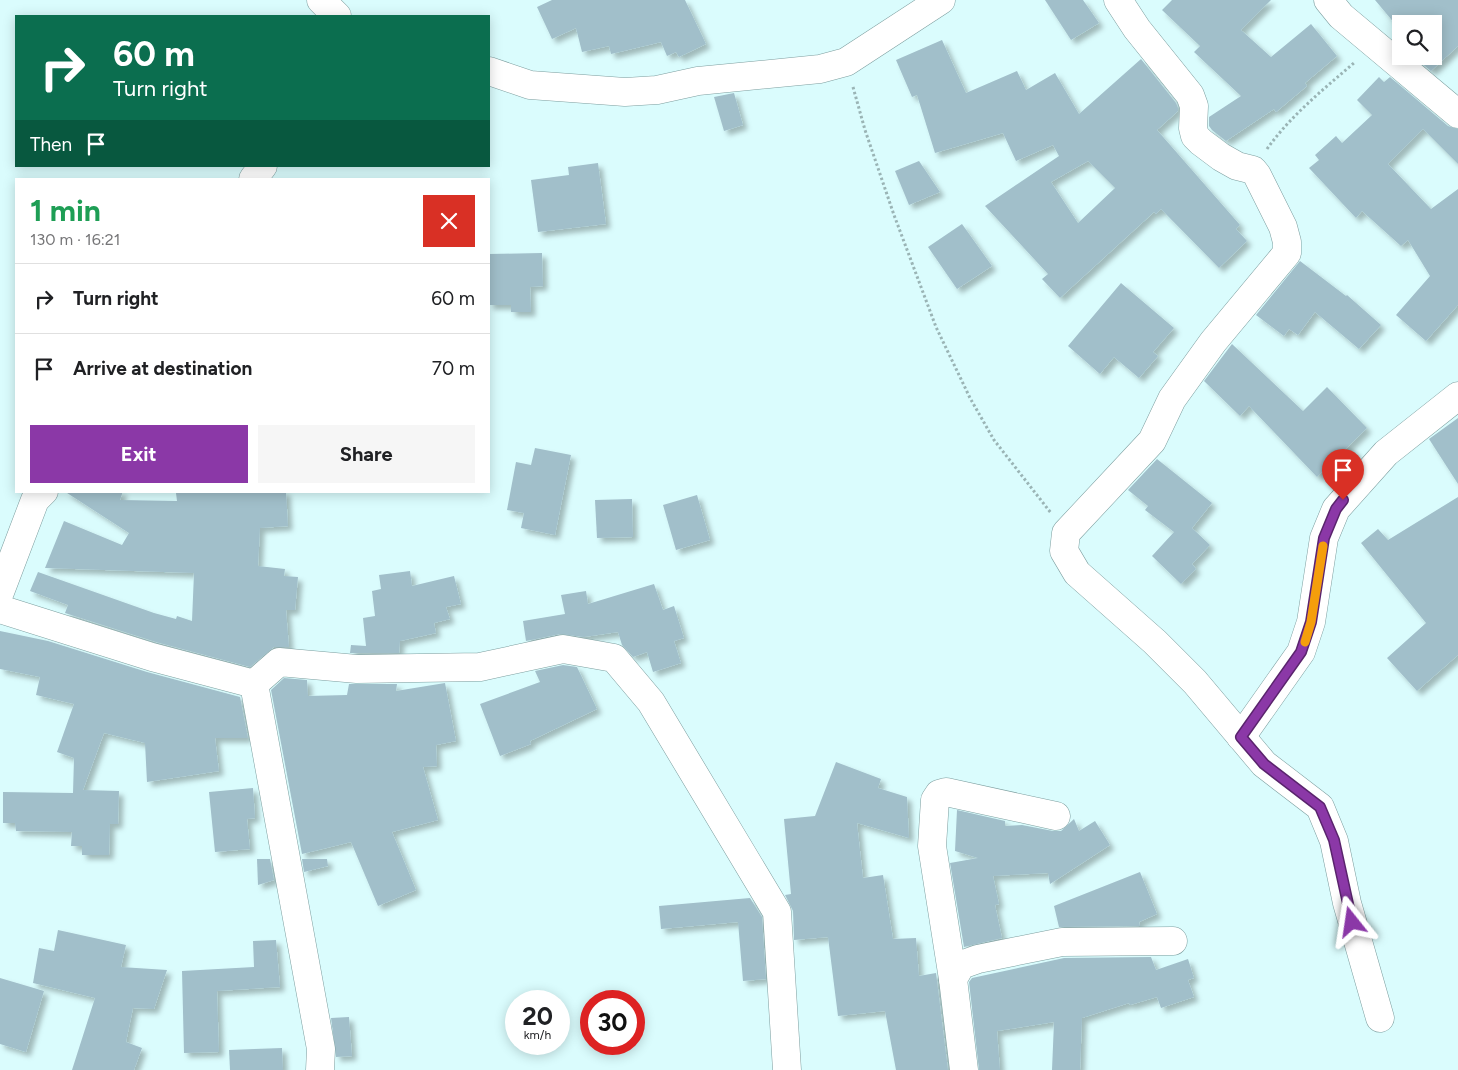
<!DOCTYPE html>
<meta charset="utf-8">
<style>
body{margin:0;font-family:Figtree,sans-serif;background:#f6f6f6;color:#202124;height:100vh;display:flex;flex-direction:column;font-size:19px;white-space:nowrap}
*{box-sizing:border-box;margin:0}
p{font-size:16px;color:#757577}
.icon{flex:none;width:28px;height:28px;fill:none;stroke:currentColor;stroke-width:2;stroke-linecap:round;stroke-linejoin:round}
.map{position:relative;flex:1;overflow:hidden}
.details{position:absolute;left:15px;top:178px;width:475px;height:315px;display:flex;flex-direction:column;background:#fff;border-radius:0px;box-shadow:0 2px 12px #0003}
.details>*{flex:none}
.guide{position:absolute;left:15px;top:15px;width:475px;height:152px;border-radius:0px;box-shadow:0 2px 12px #0003;background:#0b6e4f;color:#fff;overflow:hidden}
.tools{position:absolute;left:1392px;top:15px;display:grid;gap:10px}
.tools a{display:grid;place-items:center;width:50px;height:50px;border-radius:0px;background:#fff;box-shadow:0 2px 12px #0003;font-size:25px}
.speed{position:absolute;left:505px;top:990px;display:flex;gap:10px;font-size:25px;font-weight:700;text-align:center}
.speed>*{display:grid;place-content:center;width:65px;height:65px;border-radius:50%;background:#fff;box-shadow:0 2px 12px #0003;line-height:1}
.speed small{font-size:12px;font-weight:400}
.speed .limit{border:8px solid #d22;background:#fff;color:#111}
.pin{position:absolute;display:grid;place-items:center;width:42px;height:42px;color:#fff;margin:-51px -21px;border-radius:50% 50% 50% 0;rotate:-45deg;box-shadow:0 0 5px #0007}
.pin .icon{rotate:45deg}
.me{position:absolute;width:55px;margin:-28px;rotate:345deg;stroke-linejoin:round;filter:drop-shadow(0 0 4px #0008)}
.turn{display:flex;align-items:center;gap:18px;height:105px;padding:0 15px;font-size:22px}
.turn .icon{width:65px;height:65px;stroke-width:2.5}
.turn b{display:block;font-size:35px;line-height:42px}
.then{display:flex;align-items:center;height:48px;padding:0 15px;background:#0003;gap:10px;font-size:19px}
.round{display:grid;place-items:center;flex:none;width:52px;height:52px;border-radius:0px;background:#f6f6f6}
.headline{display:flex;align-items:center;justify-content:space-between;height:85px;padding:0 15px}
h1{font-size:30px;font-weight:700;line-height:38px;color:#1e9e55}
.button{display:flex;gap:10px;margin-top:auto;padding:10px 15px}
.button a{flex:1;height:58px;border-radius:0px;background:#8b38a7;color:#fff;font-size:20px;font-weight:700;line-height:58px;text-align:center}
.button a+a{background:#f6f6f6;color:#202124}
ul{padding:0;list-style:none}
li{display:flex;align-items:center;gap:15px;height:70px;padding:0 15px;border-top:1px solid #e0e0e0}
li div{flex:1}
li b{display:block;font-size:19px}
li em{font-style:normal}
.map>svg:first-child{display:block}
.building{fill:#a1bfca;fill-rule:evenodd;filter:url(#shadow)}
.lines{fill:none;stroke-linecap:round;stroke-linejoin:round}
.minor-casing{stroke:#7d9e9f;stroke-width:29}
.path{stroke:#9ab4b5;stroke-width:3;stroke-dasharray:2.5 2.5;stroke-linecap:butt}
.minor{stroke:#fff;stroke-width:28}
.route-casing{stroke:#5a246d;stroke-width:12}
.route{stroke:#8b38a7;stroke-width:9}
.slow{stroke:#f59e0b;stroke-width:9}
</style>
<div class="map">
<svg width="1458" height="1070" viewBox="0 0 1458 1070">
<defs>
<filter id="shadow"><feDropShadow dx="4.5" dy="4.5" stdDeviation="2.5" flood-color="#0004"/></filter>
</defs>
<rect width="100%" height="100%" fill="#dafcfd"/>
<g class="building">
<path d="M552,0H685L706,44L679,57L676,52L667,56L661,42L611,54L609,46L582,52L576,28L552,39L537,7Z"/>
<path d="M1045,0H1083L1099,23L1071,40Z"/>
<path d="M1172,0H1271L1241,30L1271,57L1311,24L1337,56L1305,83L1307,86L1276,112L1274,109L1226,141L1212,130L1209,126V117L1241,96L1194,52L1200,46L1162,10Z"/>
<path d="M1375,0H1458V46L1431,71L1413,56H1434V24H1401V31Z"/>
<path d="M942,40L966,93L1017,71L1026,90L1055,73L1079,114L1141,59L1176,103L1178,108V111L1157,130L1240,225L1236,229L1247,241L1219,268L1161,209L1156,214L1154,212L1060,298L1042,279L1048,274L985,206L1059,156L1053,145L1016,161L1003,133L935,153L917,95L912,97L896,60ZM1088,161L1115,188L1078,223L1051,182Z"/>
<path d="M1379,77L1384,82L1390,77L1448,126L1458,129V164L1423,129L1388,164L1431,209L1458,189V305L1426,341L1396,315L1430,276L1408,240L1401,246L1362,211L1356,218L1309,168L1319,160L1315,155L1336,136L1342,143L1372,115L1357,100Z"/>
<path d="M734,93L743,125L724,131L714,97Z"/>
<path d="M919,161L940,192L909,205L895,171Z"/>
<path d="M598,163L606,224L538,232L531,180L569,175L568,167Z"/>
<path d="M962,224L992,266L957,289L928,247Z"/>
<path d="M542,253L543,286L530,287L531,312H511V305H489V254Z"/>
<path d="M1300,261L1346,296L1347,295L1381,325L1359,349L1315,312L1298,335L1289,329L1284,336L1256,315Z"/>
<path d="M1121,283L1174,328L1153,352L1158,356L1139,378L1114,357L1100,374L1068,346Z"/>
<path d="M1232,344L1303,411L1327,387L1367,428L1317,477L1249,406L1240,416L1204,381Z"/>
<path d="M1458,418V484L1429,439Z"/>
<path d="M535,448L571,455L555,535L521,528L524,513L507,510L516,462L531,465Z"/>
<path d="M1157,459L1212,503L1192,528L1210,545L1192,564L1196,569L1181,584L1152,556L1174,532L1145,510L1148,506L1128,490Z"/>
<path d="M64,491H123L120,500L177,501L176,493L197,491H286L288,526L260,528L258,566L285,569L284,576L298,577L295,610H286L289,647H274L250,667L156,642L65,613L68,605L30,591L38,572L154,613L176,619L177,616L192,621L194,573L45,568L64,521L122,545L129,533Z"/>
<path d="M697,495L710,540L676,550L663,505Z"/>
<path d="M1458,497V655L1417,691L1387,658L1426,623L1361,543L1378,529L1388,540Z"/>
<path d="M632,499L633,537L597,538L595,500Z"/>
<path d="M410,571L412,586L454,576L461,604L446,607L450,619L434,623L436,633L400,641L399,653H350L351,645L366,646L363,618L375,616L372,591L381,589L379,575Z"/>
<path d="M654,584L663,610L674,606L684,638L674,641L681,663L653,672L647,652L633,657L622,645L618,632L584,637L560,634L526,641L523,621L565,614L561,595L586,591L588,604Z"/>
<path d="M0,631L48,641L147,672L240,697L248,738H215L219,771L147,782L145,743L104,733L83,790L119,791L118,824H110L109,855H82V846H71L72,832L16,831L15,823H3V792L73,793L74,758L57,752L74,704L36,695L40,677L0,669Z"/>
<path d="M563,665L577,667L597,709L530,741L531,744L500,756L480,704L540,682L535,671Z"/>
<path d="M284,678L307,680L308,696L347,695L349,684H397L396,691L445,683L456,741L436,745L437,766L423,767L438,820L392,832L416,890L378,906L351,842L302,854L271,690Z"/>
<path d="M836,762L881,779L878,788L907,797L909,838L857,823L863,878L883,875L893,939L916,938L919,976L936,973L948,1070H896L885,1011L838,1016L828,937L794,940L793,911L785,895L791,894L784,819L815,816Z"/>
<path d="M253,788L255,818L247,819L250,849L215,852L209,792Z"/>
<path d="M957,810L1005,821V826L1022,825L1053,831H1061L1074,819L1079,831L1095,821L1110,845L1050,884L1048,873L993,876L999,904L995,905L1002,938L964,947L950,863L978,858L955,851Z"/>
<path d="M257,859H270L274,880L258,885Z"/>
<path d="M302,859H327L328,866L304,872Z"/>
<path d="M1140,872L1157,914L1139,922L1140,926L1059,927L1054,906Z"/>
<path d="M750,898L762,917L766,979L743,981L738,922L661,929L659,906Z"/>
<path d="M58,930L126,945L121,967L167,970L154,1009L133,1008L126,1042L142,1048L134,1070H72L95,998L33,983L39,948L54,951Z"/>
<path d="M276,940L280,987L217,991L219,1052L184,1053L182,971L254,967L253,941Z"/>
<path d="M1151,957L1156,970L1188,959L1194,978L1188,980L1194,997L1161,1008L1157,997L1130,1005L1129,1003L1082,1018L1080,1070H1052L1054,1022L997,1031L1000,1070H979L969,982L972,978L1064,958Z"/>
<path d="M0,978L44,991L26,1052L0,1044Z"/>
<path d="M349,1017L352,1056L336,1057L331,1018Z"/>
<path d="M282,1048L283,1070H230L229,1050Z"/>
</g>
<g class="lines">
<g class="minor-casing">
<g id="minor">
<path d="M321,0L337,16"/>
<path d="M1118,0L1137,29L1190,95L1194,106L1193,128L1195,136L1201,142L1221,157L1237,166L1253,170L1257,175L1283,227L1287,242V253L1213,342L1172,399L1152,441L1066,533L1064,551L1077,573L1155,642L1195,682L1264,764L1320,807L1334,841L1347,903L1380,1018"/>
<path d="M1328,0L1341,16L1458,114"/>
<path d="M489,71L530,85L625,92L657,90L698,81L820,69L846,62L941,0"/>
<path d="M253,179L263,166"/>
<path d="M0,592L35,500L44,491"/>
<path d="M0,609L152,657L254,684L279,662L357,669L480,667L563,649L614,658L651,702L777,912L787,1070"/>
<path d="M254,684L321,1049L320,1070"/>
<path d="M1241,737L1301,652L1311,622L1324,538L1336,509L1386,453L1458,396"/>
<path d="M953,979L932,846L935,800L939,794L946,792L1056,816"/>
<path d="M964,1070L953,979L961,965L978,959L1062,942L1173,941"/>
</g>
</g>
<g class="path">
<path d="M853,87L865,130L894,215L936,327L970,398L994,440L1051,513"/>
<path d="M1267,149C1291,115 1324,89 1355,62"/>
</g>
<use href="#minor" class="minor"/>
</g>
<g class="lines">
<g class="route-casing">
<path id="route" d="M1343,500L1336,509L1324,538L1311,622L1301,652L1241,737L1264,764L1320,807L1334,840L1352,922"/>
</g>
<use href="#route" class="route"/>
<path class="slow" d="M1305,642L1311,622L1323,546"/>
</g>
</svg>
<div class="tools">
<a><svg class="icon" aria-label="search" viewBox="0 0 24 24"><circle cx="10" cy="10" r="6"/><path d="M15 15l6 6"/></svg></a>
</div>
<div class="speed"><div>20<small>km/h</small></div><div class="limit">30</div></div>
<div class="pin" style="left:1343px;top:500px;background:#d93025"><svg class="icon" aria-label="arrive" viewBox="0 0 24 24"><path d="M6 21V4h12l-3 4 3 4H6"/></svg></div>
<svg class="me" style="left:1352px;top:922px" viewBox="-20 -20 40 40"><path d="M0-17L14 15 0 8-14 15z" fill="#8b38a7" stroke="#fff" stroke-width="4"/></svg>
<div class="guide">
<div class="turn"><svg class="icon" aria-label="right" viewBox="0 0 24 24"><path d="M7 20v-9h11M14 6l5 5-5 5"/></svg><div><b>60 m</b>Turn right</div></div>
<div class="then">Then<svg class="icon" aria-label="arrive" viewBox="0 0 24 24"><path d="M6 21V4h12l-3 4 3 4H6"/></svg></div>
</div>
<section class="details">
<div class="headline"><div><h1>1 min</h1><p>130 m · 16:21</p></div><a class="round" style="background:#d93025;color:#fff"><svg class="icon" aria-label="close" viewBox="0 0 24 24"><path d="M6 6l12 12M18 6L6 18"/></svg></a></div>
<ul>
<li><svg class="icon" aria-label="right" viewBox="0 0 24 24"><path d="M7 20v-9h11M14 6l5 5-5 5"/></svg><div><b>Turn right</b></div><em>60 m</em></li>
<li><svg class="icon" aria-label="arrive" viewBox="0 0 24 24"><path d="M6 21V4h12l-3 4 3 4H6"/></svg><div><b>Arrive at destination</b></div><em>70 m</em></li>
</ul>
<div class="button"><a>Exit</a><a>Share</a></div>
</section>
</div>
